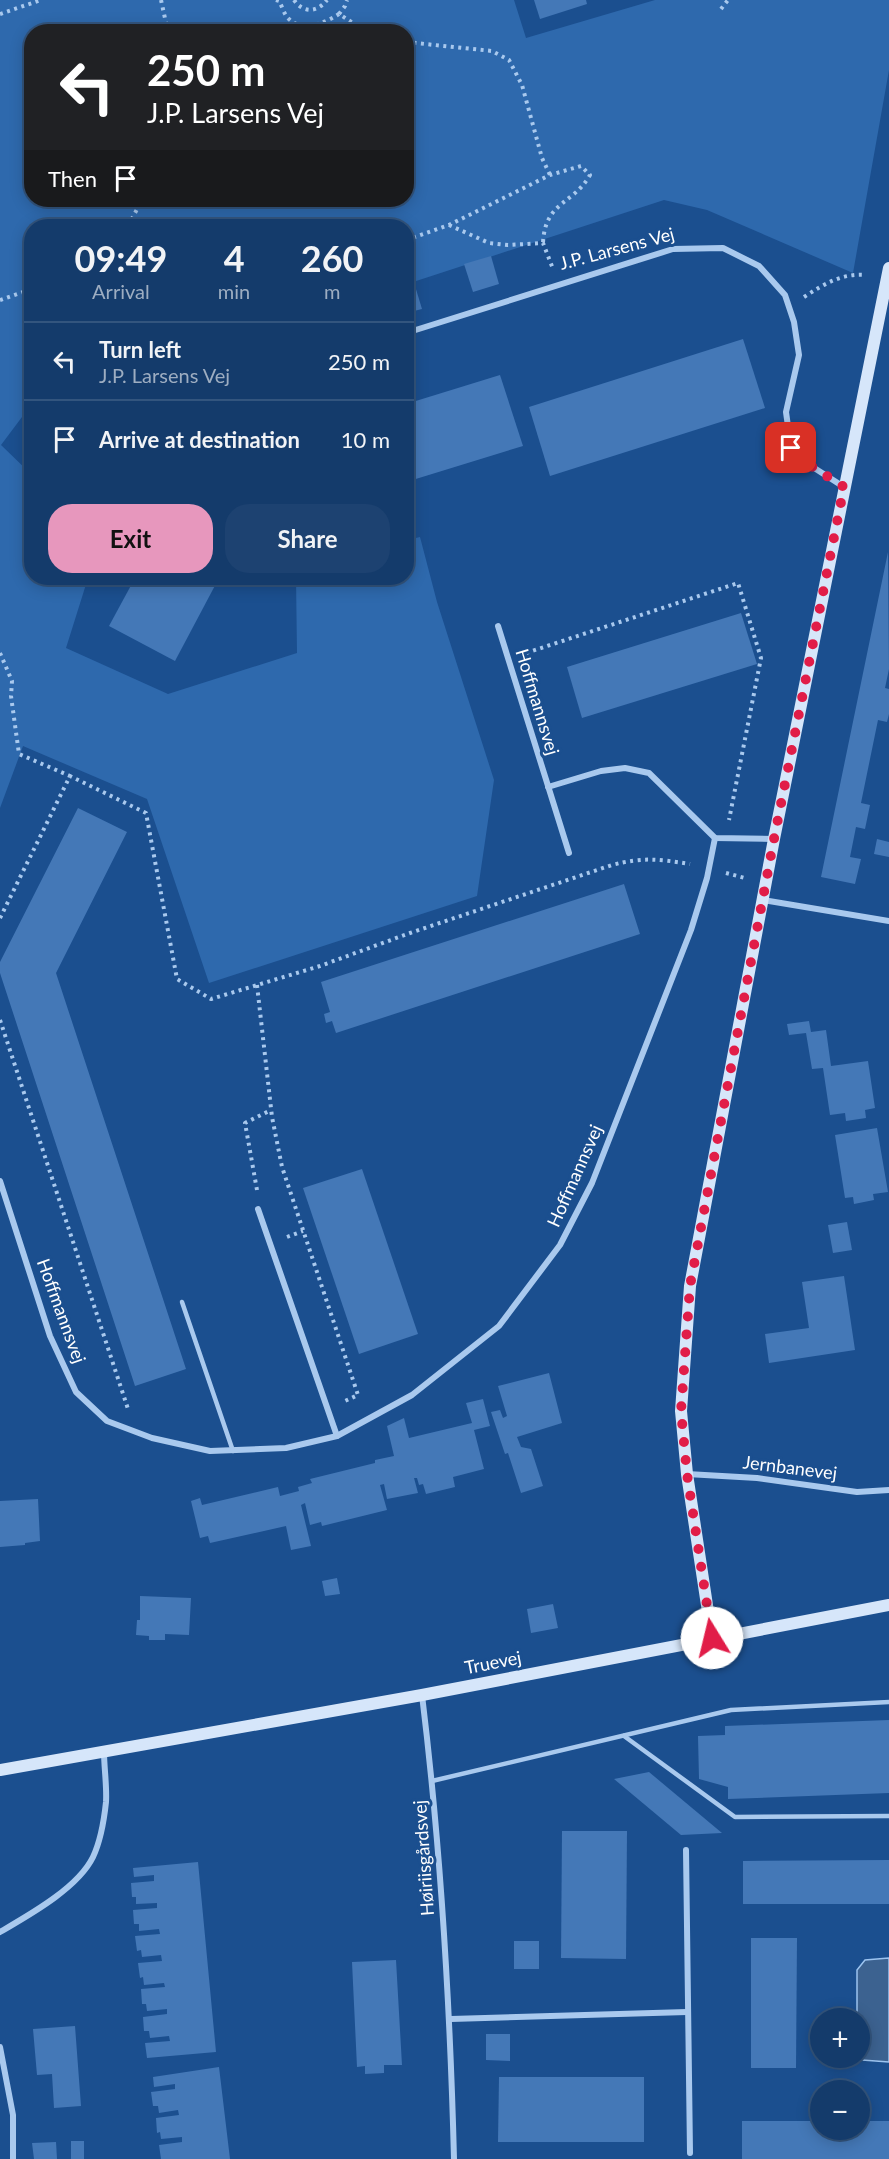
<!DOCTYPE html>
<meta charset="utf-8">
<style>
body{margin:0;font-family:Lato,sans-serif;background:#1d4271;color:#f1f3f6;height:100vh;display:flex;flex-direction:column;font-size:22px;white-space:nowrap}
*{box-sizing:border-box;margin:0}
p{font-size:20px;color:#9dadc1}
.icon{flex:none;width:33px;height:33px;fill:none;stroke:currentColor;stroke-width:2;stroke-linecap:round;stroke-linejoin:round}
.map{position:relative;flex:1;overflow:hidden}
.sheet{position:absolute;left:24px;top:219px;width:390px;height:366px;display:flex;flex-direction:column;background:#143b6b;border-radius:24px;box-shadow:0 3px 15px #0003,0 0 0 2px #33557e}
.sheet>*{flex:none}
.hud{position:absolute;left:24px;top:24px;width:390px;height:183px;border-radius:24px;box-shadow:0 3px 15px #0003,0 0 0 2px #33557e;background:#202124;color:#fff;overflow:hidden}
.controls{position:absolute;left:810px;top:2008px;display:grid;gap:12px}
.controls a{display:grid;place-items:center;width:60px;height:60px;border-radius:50%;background:#143b6b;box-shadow:0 3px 15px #0003,0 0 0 2px #33557e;font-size:30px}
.pin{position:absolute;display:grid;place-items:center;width:51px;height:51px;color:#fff;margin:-26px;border-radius:12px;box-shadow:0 3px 9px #0006}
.me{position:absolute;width:66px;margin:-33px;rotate:351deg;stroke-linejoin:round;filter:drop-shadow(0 0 4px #0008)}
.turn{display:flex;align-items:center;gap:21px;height:126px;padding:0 24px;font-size:27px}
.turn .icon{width:78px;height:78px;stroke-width:2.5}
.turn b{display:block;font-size:42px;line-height:51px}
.then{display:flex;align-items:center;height:57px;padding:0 24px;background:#0003;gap:12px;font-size:22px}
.eta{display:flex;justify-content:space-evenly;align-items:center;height:102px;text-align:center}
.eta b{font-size:36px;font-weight:700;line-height:42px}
.action{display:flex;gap:12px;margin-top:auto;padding:12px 24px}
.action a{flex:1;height:69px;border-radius:24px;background:#e797bd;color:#111;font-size:24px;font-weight:700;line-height:69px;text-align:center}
.action a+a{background:#1d4271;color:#f1f3f6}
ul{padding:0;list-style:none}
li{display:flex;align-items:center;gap:18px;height:78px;padding:0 24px;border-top:2px solid #33557e}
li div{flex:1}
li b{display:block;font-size:22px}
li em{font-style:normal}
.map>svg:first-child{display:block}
.green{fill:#2e69ad;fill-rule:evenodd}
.water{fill:#3c6290;stroke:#9cc4f0;stroke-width:1.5}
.building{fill:#4478b7}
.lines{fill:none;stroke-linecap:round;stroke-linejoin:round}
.path{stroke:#a9c9ee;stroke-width:4;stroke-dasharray:3 4.5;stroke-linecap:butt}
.lane{stroke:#a9c9ee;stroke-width:4.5}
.street{stroke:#a9c9ee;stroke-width:6}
.secondary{stroke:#d6e6fa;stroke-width:12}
.route{stroke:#e11d48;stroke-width:10;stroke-dasharray:0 18}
.labels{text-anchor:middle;stroke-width:6;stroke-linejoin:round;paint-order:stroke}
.street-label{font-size:18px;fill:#fff;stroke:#1b4f8f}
</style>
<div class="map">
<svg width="889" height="2159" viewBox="0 0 889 2159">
<rect width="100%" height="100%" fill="#1b4f8f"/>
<path class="green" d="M0,0H514L526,38L655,0H889V70L853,273L707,210L664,200L407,284L406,226H32L31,405L1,445L31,474L32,578H88L66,648L168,694L297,653L296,578H406L407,540L420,537L437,602L494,780L477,896L209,983L147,799L23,746L0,808ZM32,32H406V200H32Z"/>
<path class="water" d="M889,1958V2062L862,2060L859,2058L860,2019H857V1970L865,1960Z"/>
<g class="building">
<path d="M534,0H586L587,4L540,19Z"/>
<path d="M491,256L499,284L473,292L464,264Z"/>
<path d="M412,276L422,309L406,313V278Z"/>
<path d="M743,339L765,408L550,476L529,407Z"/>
<path d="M500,375L523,446L406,482V404Z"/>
<path d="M888,552L889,669L885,688L889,689V714L887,722L878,720L861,803L870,805L865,829L856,827L850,857L861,859L855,884L821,877Z"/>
<path d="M135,578H219L175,661L109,626Z"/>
<path d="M741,613L757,664L582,718L567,667Z"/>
<path d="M78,808L127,832L56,973L186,1369L135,1386L0,973V962Z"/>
<path d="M877,839L889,842V857L874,854Z"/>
<path d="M624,884L640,934L336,1033L332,1021L326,1023L324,1014L330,1012L321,982Z"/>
<path d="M809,1021L811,1032L826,1030L831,1066L868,1061L875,1108L865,1110L866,1118L846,1121L845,1113L830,1115L823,1068L812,1069L806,1033L789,1035L787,1024Z"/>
<path d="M877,1128L888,1192L873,1194L874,1200L854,1204L853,1197L845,1198L835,1135Z"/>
<path d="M362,1169L418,1334L359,1354L303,1188Z"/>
<path d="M847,1222L852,1250L833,1253L828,1225Z"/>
<path d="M844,1276L855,1350L769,1363L765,1334L809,1328L802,1282Z"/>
<path d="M549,1373L562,1423L517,1437L521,1447L531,1449L543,1486L521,1493L508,1453L505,1454L491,1412L500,1410L503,1418L507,1416L498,1386Z"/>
<path d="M483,1399L490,1426L474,1430L484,1469L453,1477L455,1487L426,1494L423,1484L419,1485L417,1478H414L418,1493L387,1499L384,1484L380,1485L387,1510L322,1526L321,1522L310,1525L305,1503L301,1505L311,1546L291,1550L286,1526L210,1543L208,1536L200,1538L191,1501L200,1498L202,1505L278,1487L280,1496L299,1491L298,1487L312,1483L310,1479L375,1463V1460L394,1456L387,1426L404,1418L409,1438L472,1423L466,1403Z"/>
<path d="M38,1499L40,1541L25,1543V1545L0,1547V1501Z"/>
<path d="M337,1578L340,1594L325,1596L322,1581Z"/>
<path d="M140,1596L191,1598L189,1635L165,1634V1640H149V1636L136,1635L137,1620H140Z"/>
<path d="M553,1604L558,1628L531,1633L527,1609Z"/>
<path d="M889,1720V1793L728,1799V1787L699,1779L698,1736L725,1735V1726Z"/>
<path d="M649,1772L722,1833L681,1835L614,1779Z"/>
<path d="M562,1831H627L626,1959L561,1958Z"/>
<path d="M889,1860V1904H743V1861Z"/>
<path d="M198,1862L216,2052L147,2058L145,2043L170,2041L169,2036L150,2038L149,2031H144L143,2017L167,2014V2009L147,2011L146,2004H142L141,1989L165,1987L164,1983L144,1985L143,1977L140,1978L138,1963L162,1961L161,1955L142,1957L141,1950L137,1951L135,1936L160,1934L159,1929L139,1931V1924H134L133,1910L157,1908V1903L136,1904V1897H132L131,1883L154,1881V1875L134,1877L133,1868Z"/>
<path d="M751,1938H797L796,2068H751Z"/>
<rect x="514" y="1941" width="25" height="28"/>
<path d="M396,1960L402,2065H384V2073L365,2074V2066L357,2067L352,1962Z"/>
<path d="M75,2026L81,2106L54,2108L52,2074L37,2075L33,2029Z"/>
<path d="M486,2034H510V2061L486,2060Z"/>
<path d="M219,2067L230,2159H161L159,2145L182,2142V2137L161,2139L160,2132L157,2133L156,2118L179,2115L178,2110L159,2113L158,2106H153L151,2092L175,2089V2084L154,2087L153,2077Z"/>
<path d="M499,2077H644V2142H498Z"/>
<path d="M742,2121H820V2130H860V2121H889V2159H742Z"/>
<rect x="71" y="2141" width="13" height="18"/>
<path d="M56,2142L57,2159H34L32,2143Z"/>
</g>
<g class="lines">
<g class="path">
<path d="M161,0L168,32"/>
<path d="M276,0L279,1C282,6 284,14 288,18C302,33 325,23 339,14L367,32"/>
<path d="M294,0C303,13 317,13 327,0"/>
<path d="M721,9L728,0"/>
<path d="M0,14L41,0"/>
<path d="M339,14L345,6L347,0"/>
<path d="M406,42L492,51L509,60L522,85L542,158L550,175"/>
<path d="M449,225L489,243L508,245L543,243L553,269"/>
<path d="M128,226L142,200"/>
<path d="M406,240L449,225L550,175L581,166L590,175C573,205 545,201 543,243"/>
<path d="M804,297C824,284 842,273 866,275"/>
<path d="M0,300L32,289"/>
<path d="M0,653L12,681L11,696L19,754L70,776"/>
<path d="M526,653L738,583L761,658L729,820"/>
<path d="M726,873L745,878"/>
<path d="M0,918L70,776L146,813L177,979L211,999L320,966L410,933L612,865C643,857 658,859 690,864"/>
<path d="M257,985L272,1117L282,1167L358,1395L345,1401"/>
<path d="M0,1020L128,1409"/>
<path d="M257,1190L245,1123L271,1110"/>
<path d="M287,1237L303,1231"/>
</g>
<g class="lane">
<path d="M27,437L32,428"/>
<path d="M182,1302L233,1451"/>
<path d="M624,1736L735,1817L889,1816"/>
<path d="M432,1781L731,1710L889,1702"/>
</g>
<g class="street">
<path d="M406,333L673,249L723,248L759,266L785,295L794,322L799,355L786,412L791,448L808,464L844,487"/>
<path d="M498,626L569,853"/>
<path d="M548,787L601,771L625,768L649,773L715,838L774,839"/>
<path d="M763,900L889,921"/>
<path d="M0,1181L50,1336L76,1392L107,1421L152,1438L210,1451L286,1448L337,1436L412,1395L499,1326L560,1245L592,1183L691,930L707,878L715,838"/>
<path d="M258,1209L337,1436"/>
<path d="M687,1474L757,1478L857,1492L889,1490"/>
<path d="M422,1695C441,1850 450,2003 454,2159"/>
<path d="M686,1850L690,2153"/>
<path d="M0,1932C29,1915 78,1888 93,1857C101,1840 104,1821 106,1802C107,1786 104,1768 104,1751"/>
<path d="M451,2019L687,2012"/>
<path d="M0,2047L13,2115V2159"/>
</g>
<g class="secondary">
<path d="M712,1638L687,1474L681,1411L690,1286L774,839L889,268"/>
<path d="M0,1770L422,1695L889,1605"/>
</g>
</g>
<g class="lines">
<path class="route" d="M712,1638L687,1474L681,1411L690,1286L774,839L844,487L808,464L791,448"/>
</g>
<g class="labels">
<g class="street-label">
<text transform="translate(617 249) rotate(-15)" y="6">J.P. Larsens Vej</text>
<text transform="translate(537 702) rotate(73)" y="6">Hoffmannsvej</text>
<text transform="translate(575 1176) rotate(-66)" y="6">Hoffmannsvej</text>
<text transform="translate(61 1311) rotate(70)" y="6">Hoffmannsvej</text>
<text transform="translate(790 1468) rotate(7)" y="6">Jernbanevej</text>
<text transform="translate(493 1663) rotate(-11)" y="6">Truevej</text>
<text transform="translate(424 1858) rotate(-94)" y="6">Høiriisgårdsvej</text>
</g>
</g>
</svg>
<div class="controls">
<a>+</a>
<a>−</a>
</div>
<div class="pin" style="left:791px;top:448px;background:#d93025"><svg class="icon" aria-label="arrive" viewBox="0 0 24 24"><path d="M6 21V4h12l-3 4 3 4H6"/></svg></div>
<svg class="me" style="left:712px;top:1638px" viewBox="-20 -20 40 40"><circle r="19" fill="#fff"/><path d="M0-13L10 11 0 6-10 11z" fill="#e11d48"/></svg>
<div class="hud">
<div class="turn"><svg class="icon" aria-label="left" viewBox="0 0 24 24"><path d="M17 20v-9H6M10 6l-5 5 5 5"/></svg><div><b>250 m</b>J.P. Larsens Vej</div></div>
<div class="then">Then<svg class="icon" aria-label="arrive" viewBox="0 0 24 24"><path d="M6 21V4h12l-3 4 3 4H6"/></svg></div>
</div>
<section class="sheet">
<div class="eta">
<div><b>09:49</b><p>Arrival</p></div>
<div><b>4</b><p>min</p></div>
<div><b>260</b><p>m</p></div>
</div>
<ul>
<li><svg class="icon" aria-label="left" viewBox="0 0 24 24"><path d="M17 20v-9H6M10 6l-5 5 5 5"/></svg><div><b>Turn left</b><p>J.P. Larsens Vej</p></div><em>250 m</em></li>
<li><svg class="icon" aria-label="arrive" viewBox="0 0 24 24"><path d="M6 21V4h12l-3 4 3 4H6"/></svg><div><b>Arrive at destination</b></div><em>10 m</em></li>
</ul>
<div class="action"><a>Exit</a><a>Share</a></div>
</section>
</div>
